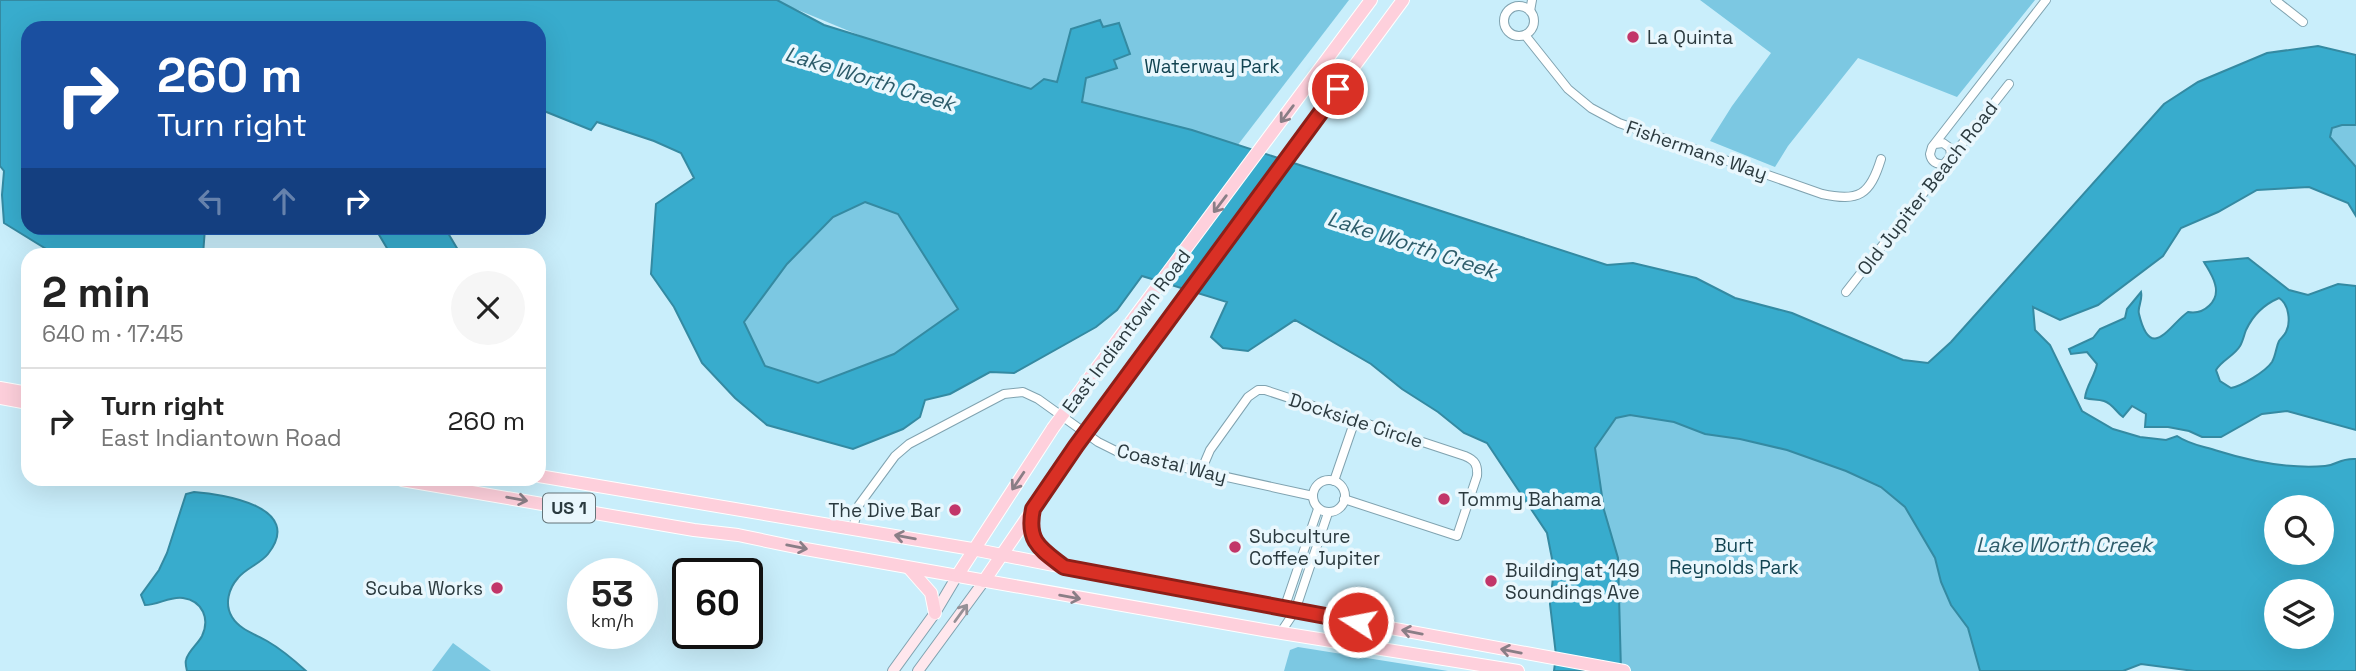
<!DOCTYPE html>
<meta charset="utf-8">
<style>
body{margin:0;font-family:"Space Grotesk",sans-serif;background:#f6f6f6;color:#222;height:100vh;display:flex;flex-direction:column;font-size:26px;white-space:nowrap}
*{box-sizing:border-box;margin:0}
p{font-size:23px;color:#767676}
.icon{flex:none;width:38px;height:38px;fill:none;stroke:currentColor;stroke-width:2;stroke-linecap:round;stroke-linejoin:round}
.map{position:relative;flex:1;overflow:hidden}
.details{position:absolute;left:21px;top:248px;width:525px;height:238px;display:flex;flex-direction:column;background:#fff;border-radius:21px;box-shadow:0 7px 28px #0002}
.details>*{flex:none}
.hud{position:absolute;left:21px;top:21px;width:525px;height:214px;border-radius:21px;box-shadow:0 7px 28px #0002;background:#1a4fa0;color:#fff;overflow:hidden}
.tools{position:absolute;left:2264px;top:495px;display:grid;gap:14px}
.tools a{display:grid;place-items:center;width:70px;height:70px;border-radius:50%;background:#fff;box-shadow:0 7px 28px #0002;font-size:35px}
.speed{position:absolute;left:567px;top:558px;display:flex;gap:14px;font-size:35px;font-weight:700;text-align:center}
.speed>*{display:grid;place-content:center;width:91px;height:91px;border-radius:50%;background:#fff;box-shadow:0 7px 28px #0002;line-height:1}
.speed small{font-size:18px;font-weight:400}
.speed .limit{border:4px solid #111;border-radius:10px;background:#fff;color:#111}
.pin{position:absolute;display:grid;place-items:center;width:60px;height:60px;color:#fff;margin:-30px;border:4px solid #fff;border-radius:50%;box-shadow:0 2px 7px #0007}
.me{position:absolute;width:77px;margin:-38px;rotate:281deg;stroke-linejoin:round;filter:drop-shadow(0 0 5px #0008)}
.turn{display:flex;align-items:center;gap:24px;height:147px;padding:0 21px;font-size:32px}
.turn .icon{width:91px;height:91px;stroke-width:2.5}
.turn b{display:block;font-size:49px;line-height:60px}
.lanes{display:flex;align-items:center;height:66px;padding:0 21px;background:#0003;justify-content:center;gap:35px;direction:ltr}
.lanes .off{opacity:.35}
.round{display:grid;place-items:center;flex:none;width:74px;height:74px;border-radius:37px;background:#f6f6f6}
.head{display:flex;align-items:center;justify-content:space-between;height:119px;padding:0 21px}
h1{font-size:42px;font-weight:700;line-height:52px}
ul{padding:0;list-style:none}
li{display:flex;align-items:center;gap:21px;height:105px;padding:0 21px;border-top:2px solid #e0e0e0}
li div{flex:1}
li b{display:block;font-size:26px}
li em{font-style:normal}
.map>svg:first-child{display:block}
.green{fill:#7cc8e2}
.water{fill:#38accd;stroke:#348aa2;stroke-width:2;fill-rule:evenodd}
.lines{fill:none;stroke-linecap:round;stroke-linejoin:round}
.street-casing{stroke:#80a3b0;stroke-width:10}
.secondary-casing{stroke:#80a3b0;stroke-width:12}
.primary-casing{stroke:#fff;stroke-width:14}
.street{stroke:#fff;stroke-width:8}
.secondary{stroke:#ffe7ed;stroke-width:10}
.primary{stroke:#fed0dc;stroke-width:12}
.primary-bridge-casing{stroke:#fff;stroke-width:14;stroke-linecap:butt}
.primary-bridge{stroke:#fed0dc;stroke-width:12}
.oneway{stroke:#8a7e86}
.oneway2{stroke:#959096}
.route-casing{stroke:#8d1f18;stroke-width:18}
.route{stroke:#d93025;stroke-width:12}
.poi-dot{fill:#c23669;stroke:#e9f7fd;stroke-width:2.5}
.labels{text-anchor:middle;stroke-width:7;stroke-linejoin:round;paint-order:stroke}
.shield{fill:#e9f7fd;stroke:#647378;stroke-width:2}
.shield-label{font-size:18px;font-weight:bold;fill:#2b3a3f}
.poi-label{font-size:19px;fill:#2b3a3f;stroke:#e9f7fd;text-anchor:start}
.park-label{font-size:19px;fill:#124452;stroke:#e9f7fd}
.street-label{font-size:19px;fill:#2b3a3f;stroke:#e9f7fd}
.water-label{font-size:21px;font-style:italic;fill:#2d5c6a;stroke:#e9f7fd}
</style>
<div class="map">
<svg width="2356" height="671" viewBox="0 0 2356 671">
<rect width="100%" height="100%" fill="#c9eefb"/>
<g class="green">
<path d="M774,0H1349L1237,146L924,62Z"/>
<path d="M1700,0H2035L1957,97L1858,58L1788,146L1775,167L1710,141L1732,106L1771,53Z"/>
<path d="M2342,125H2356V167L2330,138L2331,128Z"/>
<path d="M865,202L898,214L958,309L894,354L818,383L765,366L744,322L787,264L833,217Z"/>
<path d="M1630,415L1674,422L1705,434L1740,439L1787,450L1846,471L1881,487L1905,507L1935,558L1941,582L1951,605L1968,628L1980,671H1621L1618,558L1604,510L1595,448L1617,418Z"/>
<path d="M453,643L491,671H432Z"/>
<path d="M1298,647L1448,671H1284L1290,650Z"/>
</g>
<g class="water">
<path d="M0,0H777L824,25L1031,89L1044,79L1057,82L1071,29L1100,20L1103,27L1119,23L1130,54L1114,60L1117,68L1086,78L1082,102L1192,130L1607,265L1633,263L1696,278L1735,298L1792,313L1903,360L1928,363L1951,342L2164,104L2198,82L2267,53L2318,46L2356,55V125H2342L2332,128L2330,137L2356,167V216L2348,203L2309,187L2257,190L2218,212L2181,228L2163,256L2098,305L2060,320L2033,307L2035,330L2050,345L2082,411L2113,429L2140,437L2166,440L2177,436C2190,445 2203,446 2218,451C2253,462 2288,469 2325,466C2338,465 2339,458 2356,459V671H2194L2141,664L2123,671H1980L1968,628L1951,605L1941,582L1935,558L1905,507L1881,487L1846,471L1787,450L1740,439L1705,434L1674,422L1630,415L1616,418L1595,448L1604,510L1618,558L1621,671H1554L1556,655L1550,604L1554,569L1547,533L1487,443L1464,433L1438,412L1402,389L1371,364L1295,320L1248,351L1223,348L1211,337L1227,302L1142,276L1117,310L1096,327L1014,373L990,372L950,394L925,400L920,417L903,429L853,449L767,425L735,398L702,363L674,307L651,274L656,204L694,178L681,153L654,141L597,122L591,130L539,109V28H28V228H205L203,255H56L4,223L2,195L4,171L0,166ZM865,202L898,214L958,309L894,354L818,383L765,366L744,322L787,264L833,217ZM2277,508H2322V553H2277ZM2277,592H2322V637H2277Z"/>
<path d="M375,228H445L461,255H391Z"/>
<path d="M2248,258L2289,290L2308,295L2338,284L2356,286V430L2287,411L2262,414L2221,437H2202L2189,431L2168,427H2145L2146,414L2132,406L2123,417C2116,412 2113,404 2104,401C2097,399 2092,400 2085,398C2086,386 2095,376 2097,364L2087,352L2071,354L2069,349L2093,338L2100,329L2125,318L2127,309L2141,292C2143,301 2137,307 2139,314C2151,364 2170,324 2188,312C2204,315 2220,301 2215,284C2213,276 2208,269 2204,262ZM2279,298C2289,304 2291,322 2286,332C2284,336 2281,338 2279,341C2276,347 2276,355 2272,362C2266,371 2242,386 2231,388L2220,381L2216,370C2222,360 2234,356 2240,346C2243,341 2244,335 2246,330C2253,315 2265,304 2279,298Z"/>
<path d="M194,492C224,494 305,507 268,554C260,564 246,568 238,578C229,588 224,604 232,617C240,630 255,634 267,641C281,649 294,660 306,671H187C186,667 185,663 186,660C188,651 198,644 202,636C210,619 203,601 183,598C170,596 158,605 145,605L141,595L159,570L167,553L186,494Z"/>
</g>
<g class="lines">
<g class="street-casing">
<g id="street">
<path d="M2275,0L2303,22"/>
<circle cx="1519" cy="21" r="15"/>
<path d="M1530,11L1532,0"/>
<path d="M1525,35L1568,89L1591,108L1619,123L1822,194C1859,202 1870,195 1881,159"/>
<path d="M1935,144L1943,143L1950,148L1951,156L1944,164C1936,165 1931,161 1930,154L1932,147L2046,0"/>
<path d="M1846,292L2009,84"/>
<path d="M1201,471L1210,450L1248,397L1258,390H1265L1465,456C1475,460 1478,465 1477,476L1457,536L1344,499"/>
<circle cx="1329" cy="496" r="16"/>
<path d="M1334,481L1355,420"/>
<path d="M853,528L859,505L895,456L909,444L1004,394L1023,392L1038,399L1098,442L1122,454L1313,496"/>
<path d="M1284,609L1318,509"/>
<path d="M1281,632L1295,611L1328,513"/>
</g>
</g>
<g class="secondary-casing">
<g id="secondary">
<path d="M893,671L935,613L957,576"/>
<path d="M918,671L984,581"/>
</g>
</g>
<g class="primary-casing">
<g id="primary">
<path d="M1232,232L1403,0"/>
<path d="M1090,377L1371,0"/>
<path d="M0,388L28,393"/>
<path d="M0,398L28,403"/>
<path d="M539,476L972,549L1145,583L1624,671"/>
<path d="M402,480L694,530L738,535L800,548L1269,631L1518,671"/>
<path d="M1032,513C1026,539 1043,551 1062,565"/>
<path d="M909,568L931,593L935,613"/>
<path d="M957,576L1053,428"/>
<path d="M984,581L1076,446"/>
</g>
</g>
<use href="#street" class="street"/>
<use href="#secondary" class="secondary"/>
<use href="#primary" class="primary"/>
<g class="primary-bridge-casing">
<g id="primary-bridge">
<path d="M1053,428L1090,377"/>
<path d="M1076,446L1232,232"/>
</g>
</g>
<use href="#primary-bridge" class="primary-bridge"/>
</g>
<defs><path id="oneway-shaft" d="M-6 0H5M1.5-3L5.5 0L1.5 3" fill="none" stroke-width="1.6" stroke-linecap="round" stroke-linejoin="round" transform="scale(1.75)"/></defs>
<g class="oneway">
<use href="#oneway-shaft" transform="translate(1287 114) rotate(127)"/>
<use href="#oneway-shaft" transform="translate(1220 204) rotate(127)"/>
<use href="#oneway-shaft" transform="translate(1018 481) rotate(124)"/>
<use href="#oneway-shaft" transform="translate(517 499) rotate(10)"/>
<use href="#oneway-shaft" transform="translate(905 537) rotate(-170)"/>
<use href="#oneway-shaft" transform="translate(797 547) rotate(11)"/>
<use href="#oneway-shaft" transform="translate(1070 597) rotate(10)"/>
<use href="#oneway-shaft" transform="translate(1412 632) rotate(-169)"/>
<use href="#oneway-shaft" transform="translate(1511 651) rotate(-169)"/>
</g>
<use class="oneway2" href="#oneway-shaft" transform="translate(961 613) rotate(-54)"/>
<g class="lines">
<g class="route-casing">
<path id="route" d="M1338,89L1076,446L1033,509C1026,542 1041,549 1064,567L1358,622"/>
</g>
<use href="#route" class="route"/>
</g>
<g class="poi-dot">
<circle cx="1633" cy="37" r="7"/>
<circle cx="1444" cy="499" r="7"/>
<circle cx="955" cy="510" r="7"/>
<circle cx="1235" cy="547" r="7"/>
<circle cx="1491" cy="581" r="7"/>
<circle cx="497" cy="588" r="7"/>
</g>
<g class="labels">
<rect class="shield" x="543" y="493.5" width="52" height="29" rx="5"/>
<g class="shield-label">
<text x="569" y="514">US 1</text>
</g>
<g class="poi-label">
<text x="1647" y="44">La Quinta</text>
<text x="1458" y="506">Tommy Bahama</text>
<text x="941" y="517" text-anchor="end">The Dive Bar</text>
<text x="1249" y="543">Subculture<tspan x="1249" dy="22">Coffee Jupiter</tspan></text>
<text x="1505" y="577">Building at 149<tspan x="1505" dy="22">Soundings Ave</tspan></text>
<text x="483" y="595" text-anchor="end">Scuba Works</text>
</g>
<g class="park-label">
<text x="1212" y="73">Waterway Park</text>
<text x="1734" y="552">Burt<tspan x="1734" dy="22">Reynolds Park</tspan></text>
</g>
<g class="street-label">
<text transform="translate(1697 150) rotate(19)" y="7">Fishermans Way</text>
<text transform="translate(1927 188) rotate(-52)" y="7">Old Jupiter Beach Road</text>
<text transform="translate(1126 331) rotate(-53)" y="7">East Indiantown Road</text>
<text transform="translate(1356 420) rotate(18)" y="7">Dockside Circle</text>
<text transform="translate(1172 463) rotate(14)" y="7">Coastal Way</text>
</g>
<g class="water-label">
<text transform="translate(870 79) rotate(17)" y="7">Lake Worth Creek</text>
<text transform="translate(1412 245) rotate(18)" y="7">Lake Worth Creek</text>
<text x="2064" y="552">Lake Worth Creek</text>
</g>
</g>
</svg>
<div class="tools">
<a><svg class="icon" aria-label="search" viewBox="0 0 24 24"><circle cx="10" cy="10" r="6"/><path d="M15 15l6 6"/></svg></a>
<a><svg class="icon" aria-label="layers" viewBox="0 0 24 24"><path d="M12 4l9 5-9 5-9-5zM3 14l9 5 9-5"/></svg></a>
</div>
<div class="speed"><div>53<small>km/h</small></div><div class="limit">60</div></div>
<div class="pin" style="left:1338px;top:89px;background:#d93025"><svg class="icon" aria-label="arrive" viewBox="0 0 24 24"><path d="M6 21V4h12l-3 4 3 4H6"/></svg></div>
<svg class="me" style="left:1358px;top:622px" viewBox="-20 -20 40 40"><circle r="17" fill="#d93025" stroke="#fff" stroke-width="3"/><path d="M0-11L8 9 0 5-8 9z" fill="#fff"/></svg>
<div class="hud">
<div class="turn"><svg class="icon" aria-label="right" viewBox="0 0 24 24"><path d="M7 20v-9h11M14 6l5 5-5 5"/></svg><div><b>260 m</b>Turn right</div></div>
<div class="lanes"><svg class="icon off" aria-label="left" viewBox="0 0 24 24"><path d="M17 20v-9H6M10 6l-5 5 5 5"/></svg><svg class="icon off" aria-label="ahead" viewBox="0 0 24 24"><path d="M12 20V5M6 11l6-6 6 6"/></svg><svg class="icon" aria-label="right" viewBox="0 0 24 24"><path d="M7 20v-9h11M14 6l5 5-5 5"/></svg></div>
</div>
<section class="details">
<div class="head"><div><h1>2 min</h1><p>640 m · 17:45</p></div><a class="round"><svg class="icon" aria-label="close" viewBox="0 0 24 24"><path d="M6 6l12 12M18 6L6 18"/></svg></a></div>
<ul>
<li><svg class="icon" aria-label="right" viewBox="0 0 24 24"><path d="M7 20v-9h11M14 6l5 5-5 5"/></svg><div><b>Turn right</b><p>East Indiantown Road</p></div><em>260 m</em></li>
</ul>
</section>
</div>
